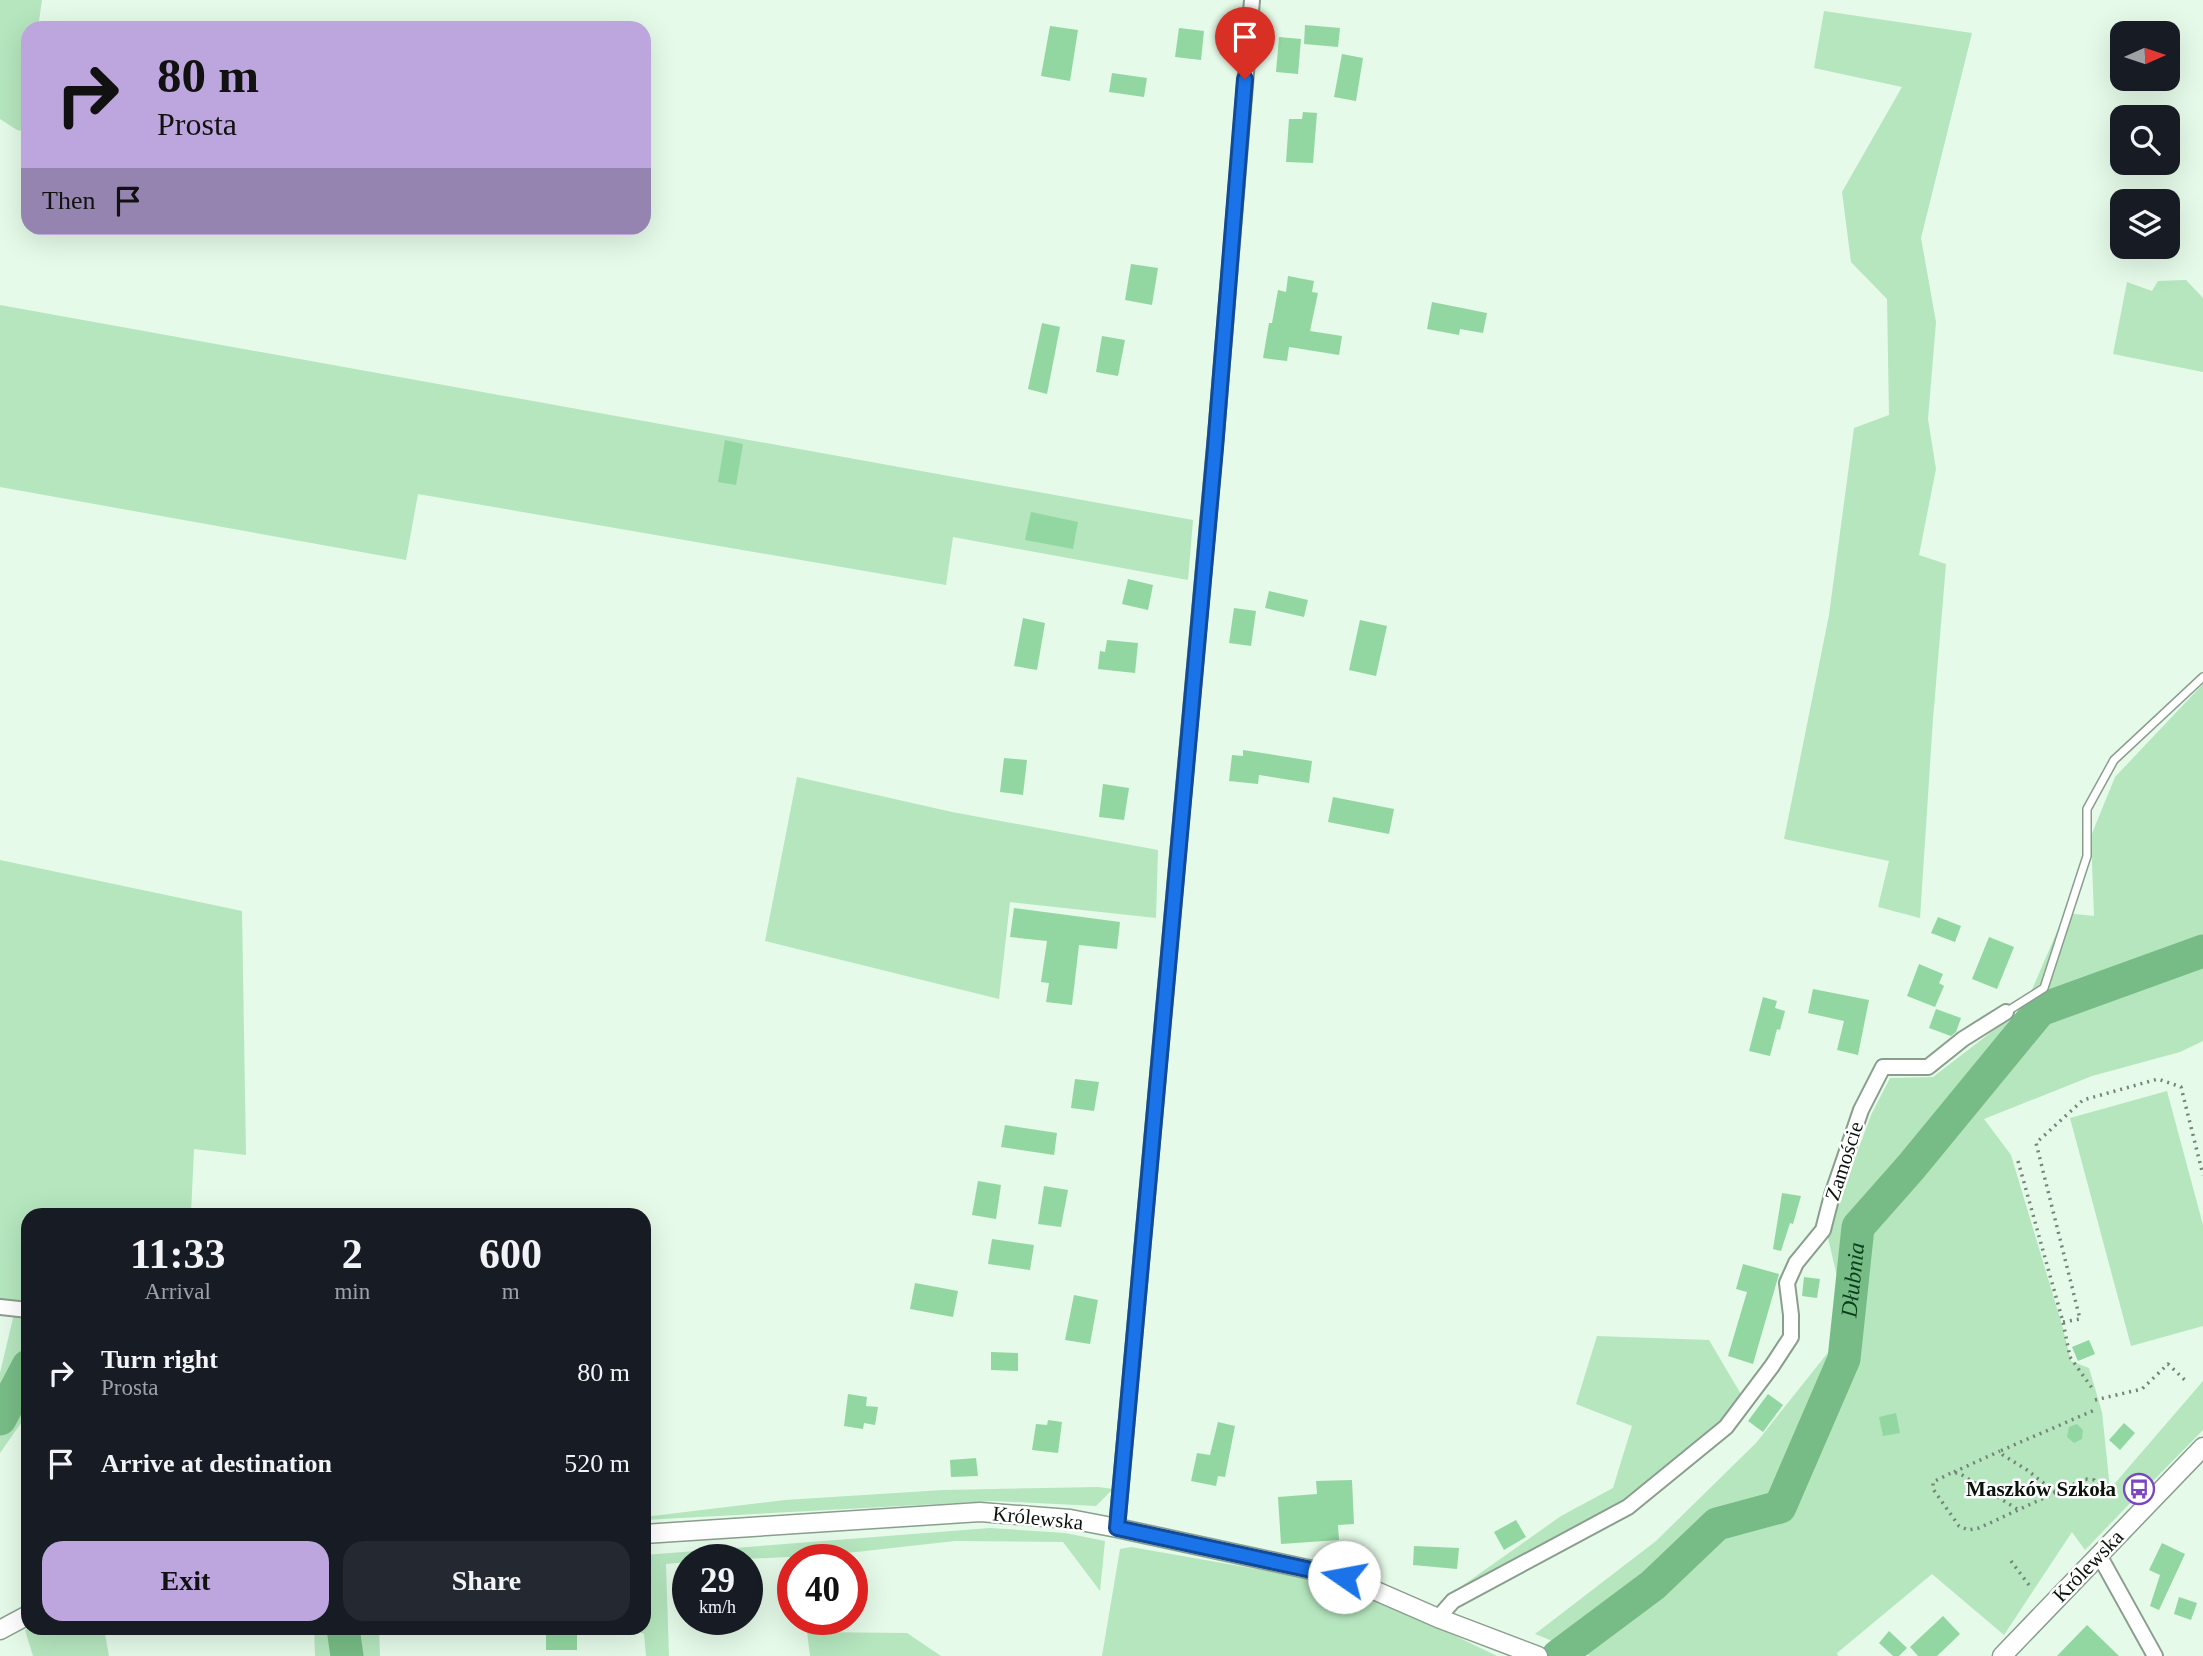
<!DOCTYPE html>
<meta charset="utf-8">
<style>
body{margin:0;font-family:Georgia,serif;background:#242831;color:#f1f3f6;height:100vh;display:flex;flex-direction:column;font-size:26px;white-space:nowrap}
*{box-sizing:border-box;margin:0}
p{font-size:23px;color:#9ea1a6}
.icon{flex:none;width:38px;height:38px;fill:none;stroke:currentColor;stroke-width:2;stroke-linecap:round;stroke-linejoin:round}
.map{position:relative;flex:1;overflow:hidden}
.sheet{position:absolute;left:21px;top:1208px;width:630px;height:427px;display:flex;flex-direction:column;background:#171b24;border-radius:21px;box-shadow:0 7px 28px #0002}
.sheet>*{flex:none}
.top-card{position:absolute;left:21px;top:21px;width:630px;height:214px;border-radius:21px;box-shadow:0 7px 28px #0002;background:#bca6dd;color:#111;overflow:hidden}
.needle{width:46px;rotate:87deg}
.fabs{position:absolute;left:2110px;top:21px;display:grid;gap:14px}
.fabs a{display:grid;place-items:center;width:70px;height:70px;border-radius:14px;background:#171b24;box-shadow:0 7px 28px #0002;font-size:35px}
.speed{position:absolute;left:672px;top:1544px;display:flex;gap:14px;font-size:35px;font-weight:700;text-align:center}
.speed>*{display:grid;place-content:center;width:91px;height:91px;border-radius:50%;background:#171b24;box-shadow:0 7px 28px #0002;line-height:1}
.speed small{font-size:18px;font-weight:400}
.speed .limit{border:10px solid #d22;background:#fff;color:#111}
.pin{position:absolute;display:grid;place-items:center;width:60px;height:60px;color:#fff;margin:-72px -30px;border-radius:50% 50% 50% 0;rotate:-45deg;box-shadow:0 0 7px #0007}
.pin .icon{rotate:45deg}
.me{position:absolute;width:77px;margin:-38px;rotate:282deg;stroke-linejoin:round;filter:drop-shadow(0 0 5px #0008)}
.turn{display:flex;align-items:center;gap:24px;height:147px;padding:0 21px;font-size:32px}
.turn .icon{width:91px;height:91px;stroke-width:2.5}
.turn b{display:block;font-size:49px;line-height:60px}
.then{display:flex;align-items:center;height:66px;padding:0 21px;background:#0003;gap:14px;font-size:26px}
.eta{display:flex;justify-content:space-evenly;align-items:center;height:119px;text-align:center}
.eta b{font-size:42px;font-weight:600;line-height:49px}
.cta{display:flex;gap:14px;margin-top:auto;padding:14px 21px}
.cta a{flex:1;height:80px;border-radius:21px;background:#bca6dd;color:#111;font-size:28px;font-weight:600;line-height:80px;text-align:center}
.cta a+a{background:#242831;color:#f1f3f6}
ul{padding:0;list-style:none}
li{display:flex;align-items:center;gap:21px;height:91px;padding:0 21px}
li div{flex:1}
li b{display:block;font-size:26px}
li em{font-style:normal}
.map>svg:first-child{display:block}
.green{fill:#b5e6be}
.lines{fill:none;stroke-linecap:round;stroke-linejoin:round}
.river{stroke:#77bc86;stroke-width:33}
.building{fill:#92d7a1}
.service-casing{stroke:#8a9e8e;stroke-width:10}
.minor-casing{stroke:#8a9e8e;stroke-width:18}
.tertiary-casing{stroke:#8a9e8e;stroke-width:21}
.path{stroke:#758378;stroke-width:3.5;stroke-dasharray:2 5;stroke-linecap:butt}
.service{stroke:#fff;stroke-width:7}
.minor{stroke:#fff;stroke-width:14}
.tertiary{stroke:#fff;stroke-width:18}
.route-casing{stroke:#114b97;stroke-width:18}
.route{stroke:#1a73e8;stroke-width:12}
.labels{text-anchor:middle;stroke-width:5;stroke-linejoin:round;paint-order:stroke}
.street-label{font-size:21px;fill:#0b130d;stroke:#fff}
.poi-label{font-size:21px;font-weight:bold;fill:#0b130d;stroke:#fff;text-anchor:end}
.water-label{font-size:23px;font-style:italic;fill:#083e1b;stroke:#fff}
</style>
<div class="map">
<svg width="2203" height="1656" viewBox="0 0 2203 1656">
<rect width="100%" height="100%" fill="#e5fae8"/>
<g class="green">
<path d="M0,0H42L38,28H28V132L17,130L0,119Z"/>
<path d="M1824,11L1972,33L1921,238L1936,322L1928,419L1936,469L1919,555L1946,564L1933,719L1920,918L1878,907L1889,861L1784,839L1829,615L1854,428L1889,415L1887,299L1851,262L1842,192L1902,87L1814,68Z"/>
<path d="M2186,280L2203,298V372L2113,354L2127,282L2152,291L2158,281Z"/>
<path d="M0,305L1193,520L1188,580L953,537L946,585L418,494L406,560L0,487Z"/>
<path d="M2203,684V1041L2180,1052L2092,1076L1984,1119L2011,1155L2062,1325L2071,1361L2089,1368L2102,1412L2110,1489L2203,1381V1430L2145,1489L2141,1483L2132,1491L2136,1497L2085,1550L2072,1532L2004,1635L1932,1574L1837,1653L1838,1656H1590L1535,1634L1656,1541L1756,1443L1834,1345L1839,1285L1827,1234L1871,1115L1890,1078L1933,1077L2025,1006L2065,913L2094,916L2091,836L2115,777Z"/>
<path d="M797,777L952,812L1158,850L1156,918L1010,902L999,999L765,941Z"/>
<path d="M0,860L242,911L246,1155L194,1149L191,1214H28V1301L0,1299Z"/>
<path d="M2167,1091L2203,1225V1326L2131,1346L2070,1118Z"/>
<path d="M14,1314L28,1316V1413L0,1453V1373Z"/>
<path d="M1597,1336L1709,1340L1742,1396L1716,1426L1632,1495L1445,1598L1561,1516L1613,1488L1632,1426L1576,1404Z"/>
<path d="M1098,1487L1113,1489L1096,1506L994,1501L644,1520V1517L785,1500L943,1490Z"/>
<path d="M990,1528L1065,1533L1105,1541L1100,1591L1063,1542L955,1541L829,1555L745,1559H688V1562L666,1564L669,1656H646L644,1634L629,1628H644V1555Z"/>
<path d="M1131,1547L1291,1575L1381,1600L1497,1656H1102L1120,1549Z"/>
<path d="M31,1628H104L109,1656H33L25,1630Z"/>
<path d="M314,1628H379L380,1656H315Z"/>
<path d="M807,1632L907,1633L941,1656H810Z"/>
</g>
<g class="lines">
<g class="river">
<path d="M0,1419L28,1366"/>
<path d="M343,1628L347,1656"/>
<path id="s1" d="M1558,1656L1653,1585L1717,1524L1780,1507L1844,1359L1858,1227L1911,1167L2040,1010L2203,951"/>
</g>
</g>
<g class="building">
<path d="M1305,25L1340,28L1338,47L1304,44Z"/>
<path d="M1050,26L1078,30L1070,81L1041,76Z"/>
<path d="M1179,28L1204,31L1201,60L1175,57Z"/>
<path d="M1279,37L1301,39L1298,74L1276,72Z"/>
<path d="M1342,54L1363,58L1356,101L1334,97Z"/>
<path d="M1112,73L1147,78L1144,97L1109,92Z"/>
<path d="M1303,112L1317,113L1313,163L1286,162L1289,119H1302Z"/>
<path d="M1131,264L1158,268L1152,305L1125,300Z"/>
<path d="M1288,276L1314,281L1312,292L1318,293L1310,331L1342,336L1339,355L1289,347L1287,361L1263,358L1269,323H1272L1278,290L1286,292Z"/>
<path d="M1432,302L1487,313L1483,333L1460,329L1459,335L1427,329Z"/>
<path d="M1042,323L1060,327L1047,394L1028,389Z"/>
<path d="M1102,336L1125,340L1118,376L1096,372Z"/>
<path d="M725,440L743,444L736,485L718,482Z"/>
<path d="M1031,512L1078,522L1073,549L1025,540Z"/>
<path d="M1128,579L1153,585L1148,610L1122,604Z"/>
<path d="M1269,591L1308,600L1304,617L1265,608Z"/>
<path d="M1234,608L1256,611L1251,646L1229,643Z"/>
<path d="M1023,618L1045,623L1037,670L1014,666Z"/>
<path d="M1360,620L1387,626L1376,676L1349,670Z"/>
<path d="M1107,640L1138,643L1135,673L1098,669L1100,651L1105,652Z"/>
<path d="M1243,750L1312,761L1309,783L1259,775L1258,784L1229,781L1232,755L1243,756Z"/>
<path d="M1004,758L1027,760L1023,795L1000,792Z"/>
<path d="M1103,784L1129,788L1124,820L1099,817Z"/>
<path d="M1333,797L1394,809L1389,834L1328,822Z"/>
<path d="M1014,908L1120,922L1117,949L1079,945L1072,1005L1046,1002L1049,983L1041,982L1047,941L1010,937Z"/>
<path d="M1938,917L1961,926L1955,942L1931,933Z"/>
<path d="M1989,937L2014,947L1997,989L1972,979Z"/>
<path d="M1919,964L1943,974L1939,983L1944,986L1935,1007L1907,996Z"/>
<path d="M1813,989L1869,1000L1858,1055L1837,1050L1844,1021L1808,1013Z"/>
<path d="M1763,997L1777,1001L1775,1008L1785,1011L1780,1030L1777,1029L1770,1056L1749,1051Z"/>
<path d="M1936,1009L1961,1018L1956,1032L1951,1036L1929,1028Z"/>
<path d="M1075,1079L1099,1082L1094,1111L1071,1108Z"/>
<path d="M1005,1125L1057,1133L1054,1155L1001,1147Z"/>
<path d="M978,1181L1001,1185L996,1219L972,1215Z"/>
<path d="M1044,1186L1068,1190L1061,1227L1038,1224Z"/>
<path d="M1782,1193L1801,1196L1793,1224L1790,1223L1781,1251L1773,1249Z"/>
<path d="M992,1239L1034,1245L1030,1270L988,1264Z"/>
<path d="M1743,1264L1779,1274L1753,1364L1728,1356L1747,1292L1736,1289Z"/>
<path d="M1804,1277L1820,1279L1817,1298L1802,1296Z"/>
<path d="M915,1283L958,1291L953,1317L910,1309Z"/>
<path d="M1074,1295L1098,1300L1090,1344L1065,1340Z"/>
<path d="M2089,1340L2095,1354L2078,1361L2072,1347Z"/>
<path d="M991,1352L1018,1353V1371L991,1370Z"/>
<path d="M848,1394L867,1397L866,1406L878,1407L875,1425L864,1423L863,1429L844,1426Z"/>
<path d="M1768,1394L1783,1405L1763,1432L1748,1421Z"/>
<path d="M1896,1413L1900,1433L1883,1436L1879,1417Z"/>
<path d="M1048,1420L1062,1422L1058,1453L1032,1450L1036,1424L1047,1425Z"/>
<path d="M1218,1422L1235,1426L1225,1477L1218,1476L1216,1486L1191,1481L1197,1453L1210,1455Z"/>
<path d="M2124,1423L2135,1433L2120,1450L2109,1440Z"/>
<path d="M2077,1424L2083,1430L2082,1439L2074,1443L2067,1437L2069,1427Z"/>
<path d="M976,1458L978,1476L951,1477L950,1460Z"/>
<path d="M1352,1480L1354,1524L1338,1525L1339,1540L1281,1544L1278,1497L1317,1494L1316,1481Z"/>
<path d="M1516,1520L1526,1537L1504,1550L1494,1532Z"/>
<path d="M2162,1543L2185,1554L2159,1610L2150,1606L2160,1575L2149,1570Z"/>
<path d="M1414,1546L1459,1548L1457,1569L1413,1565Z"/>
<path d="M2179,1597L2197,1603L2191,1620L2174,1614Z"/>
<path d="M1943,1616L1960,1634L1937,1656H1918L1910,1647Z"/>
<path d="M2087,1625L2119,1656H2057Z"/>
<rect x="546" y="1628" width="31" height="22"/>
<path d="M1889,1631L1907,1648L1899,1656H1893L1879,1643Z"/>
</g>
<g class="lines">
<g class="service-casing">
<path id="service" d="M2006,1012L2044,988L2087,856V809L2114,760L2203,677"/>
</g>
<g class="minor-casing">
<g id="minor">
<path d="M0,1307L28,1310"/>
<path d="M1117,1528L1217,423L1252,0"/>
<path d="M2099,1555L2155,1656"/>
<path d="M1438,1618L1453,1601L1628,1507L1726,1427L1772,1366L1791,1337V1315L1787,1283L1796,1263L1823,1230L1832,1195L1861,1110L1883,1067H1928L1963,1039L2006,1012"/>
</g>
</g>
<g class="tertiary-casing">
<g id="tertiary">
<path d="M644,1534L980,1512L1070,1519L1117,1528L1344,1577L1438,1618L1538,1656"/>
<path d="M0,1630L28,1615"/>
<path d="M2002,1656L2203,1447"/>
</g>
</g>
<g class="path">
<path d="M2018,1161L2063,1322L2070,1357L2092,1388"/>
<path d="M2063,1322L2080,1319L2036,1143L2083,1100L2158,1079L2181,1087L2203,1175"/>
<path d="M2095,1400L2142,1389L2168,1364L2188,1383"/>
<path d="M1954,1472L2000,1451"/>
<path d="M2055,1492L2027,1470L2003,1455L2000,1451L2097,1409"/>
<path d="M2017,1509L1959,1473H1951L1933,1482V1489L1959,1526L1968,1530L1979,1528L2085,1479L2094,1480L2097,1485"/>
<path d="M2011,1561L2029,1585"/>
</g>
<use href="#service" class="service"/>
<use href="#minor" class="minor"/>
<use href="#tertiary" class="tertiary"/>
</g>
<g class="lines">
<g class="route-casing">
<path id="route" d="M1245,79L1215,448L1117,1528L1344,1577"/>
</g>
<use href="#route" class="route"/>
</g>
<defs>
<g id="bus-ring" transform="scale(1.575)"><circle r="9.5" fill="#fff" stroke="#7b47bf" stroke-width="1.5"/><path d="M-5-6H5V4H4V6H2V4H-2V6H-4V4H-5ZM-3.5-4V0h7V-4ZM-3.5 1.2v1.5H-2V1.2ZM2 1.2v1.5H3.5V1.2Z" fill="#7b47bf"/></g>
</defs>
<g fill-rule="evenodd">
<use href="#bus-ring" x="2139" y="1489"/>
</g>
<g class="labels">
<g class="street-label">
<text transform="translate(1844 1161) rotate(-72)" y="7">Zamoście</text>
<text transform="translate(1038 1518) rotate(6)" y="7">Królewska</text>
<text transform="translate(2088 1566) rotate(-46)" y="7">Królewska</text>
</g>
<g class="poi-label">
<text x="2116" y="1496">Maszków Szkoła</text>
</g>
<g class="water-label">
<text dy="8" stroke="none"><textPath href="#s1" startOffset="513">Dłubnia</textPath></text>
</g>
</g>
</svg>
<div class="fabs">
<a><svg class="needle" viewBox="-14 -14 28 28"><path d="M0-13l5 13h-10z" fill="#e53935"/><path d="M0 13l5-13h-10z" fill="#9ea1a6"/></svg></a>
<a><svg class="icon" aria-label="search" viewBox="0 0 24 24"><circle cx="10" cy="10" r="6"/><path d="M15 15l6 6"/></svg></a>
<a><svg class="icon" aria-label="layers" viewBox="0 0 24 24"><path d="M12 4l9 5-9 5-9-5zM3 14l9 5 9-5"/></svg></a>
</div>
<div class="speed"><div>29<small>km/h</small></div><div class="limit">40</div></div>
<div class="pin" style="left:1245px;top:79px;background:#d93025"><svg class="icon" aria-label="arrive" viewBox="0 0 24 24"><path d="M6 21V4h12l-3 4 3 4H6"/></svg></div>
<svg class="me" style="left:1344px;top:1577px" viewBox="-20 -20 40 40"><circle r="19" fill="#fff"/><path d="M0-13L10 11 0 6-10 11z" fill="#1a73e8"/></svg>
<div class="top-card">
<div class="turn"><svg class="icon" aria-label="right" viewBox="0 0 24 24"><path d="M7 20v-9h11M14 6l5 5-5 5"/></svg><div><b>80 m</b>Prosta</div></div>
<div class="then">Then<svg class="icon" aria-label="arrive" viewBox="0 0 24 24"><path d="M6 21V4h12l-3 4 3 4H6"/></svg></div>
</div>
<section class="sheet">
<div class="eta">
<div><b>11:33</b><p>Arrival</p></div>
<div><b>2</b><p>min</p></div>
<div><b>600</b><p>m</p></div>
</div>
<ul>
<li><svg class="icon" aria-label="right" viewBox="0 0 24 24"><path d="M7 20v-9h11M14 6l5 5-5 5"/></svg><div><b>Turn right</b><p>Prosta</p></div><em>80 m</em></li>
<li><svg class="icon" aria-label="arrive" viewBox="0 0 24 24"><path d="M6 21V4h12l-3 4 3 4H6"/></svg><div><b>Arrive at destination</b></div><em>520 m</em></li>
</ul>
<div class="cta"><a>Exit</a><a>Share</a></div>
</section>
</div>
